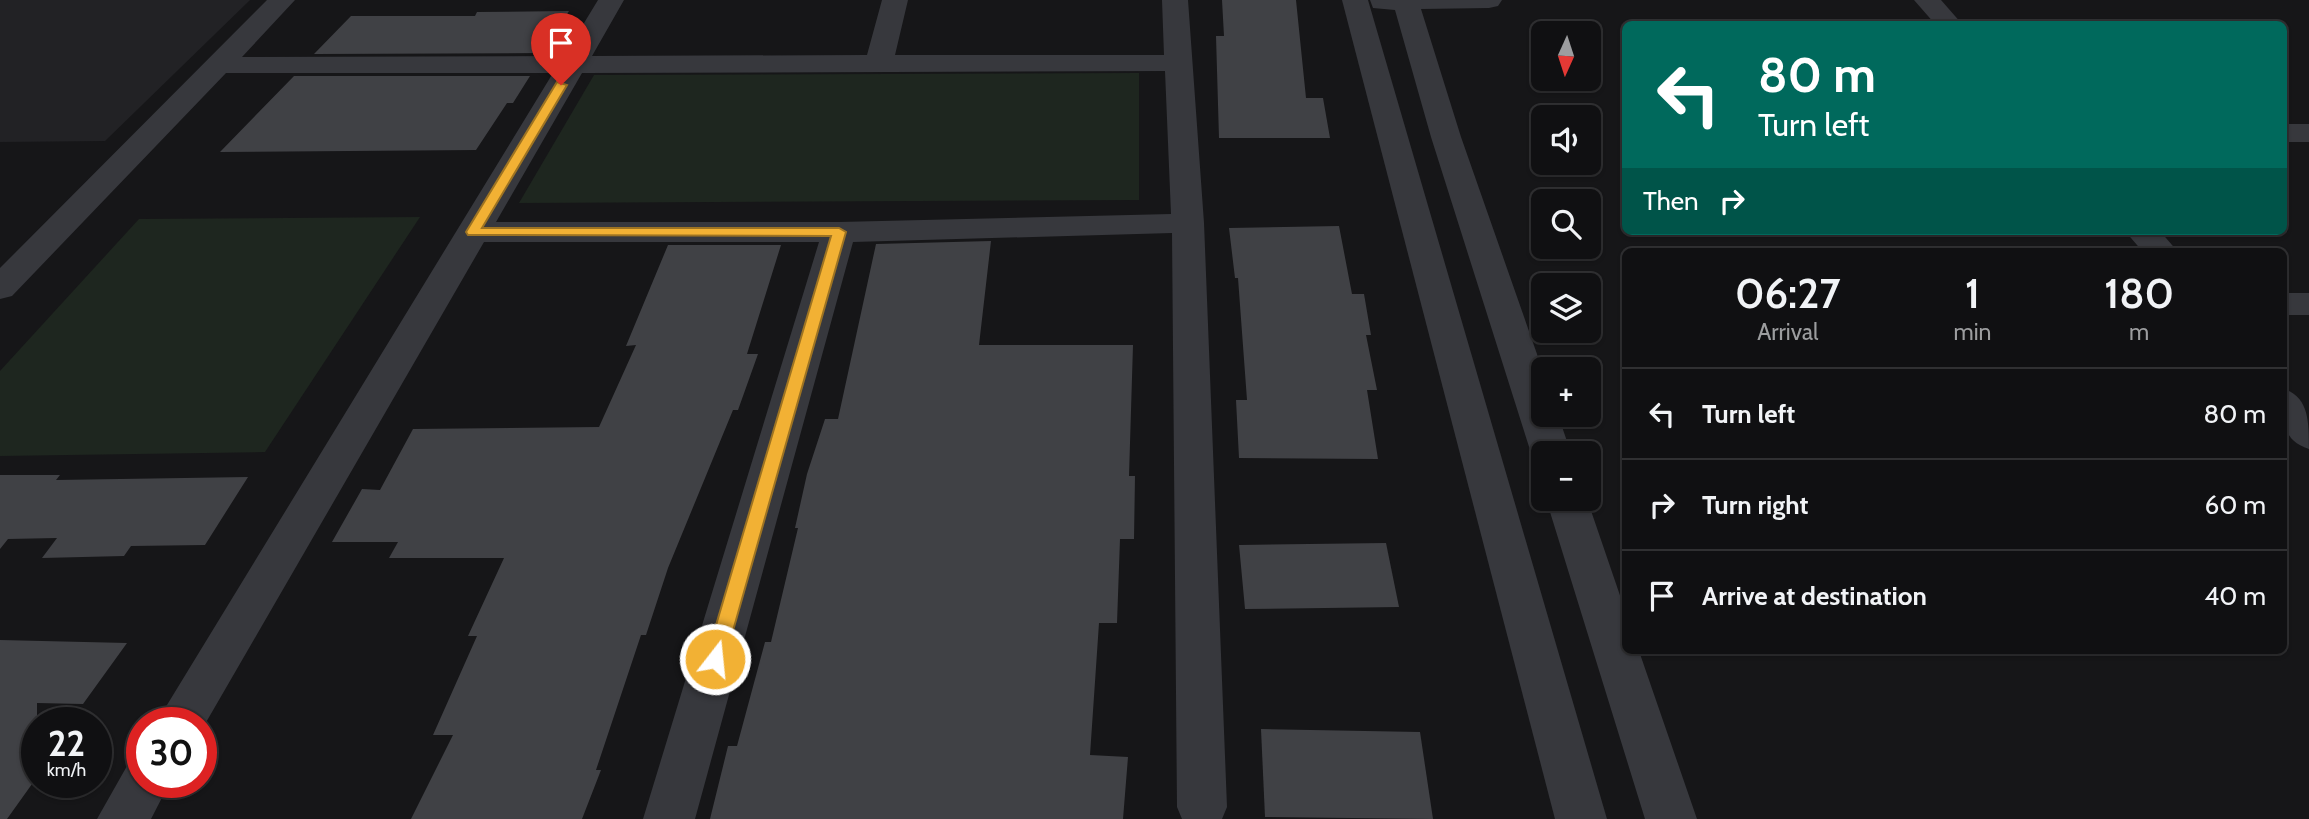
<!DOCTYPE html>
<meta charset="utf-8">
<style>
body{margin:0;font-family:Cabin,sans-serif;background:#19191b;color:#f1f3f6;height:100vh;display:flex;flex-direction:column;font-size:26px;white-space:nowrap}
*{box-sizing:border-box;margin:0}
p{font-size:23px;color:#9c9d9f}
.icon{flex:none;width:38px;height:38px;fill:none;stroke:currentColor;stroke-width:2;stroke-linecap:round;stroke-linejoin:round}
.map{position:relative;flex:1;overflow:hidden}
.sheet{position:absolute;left:1622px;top:248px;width:665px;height:406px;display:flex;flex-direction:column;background:#101012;border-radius:10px;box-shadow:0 2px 5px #0004,0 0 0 2px #303032}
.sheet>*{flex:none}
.top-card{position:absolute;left:1622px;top:21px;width:665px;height:214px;border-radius:10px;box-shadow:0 2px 5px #0004,0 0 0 2px #303032;background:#00695c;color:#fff;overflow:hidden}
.needle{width:46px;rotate:183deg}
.tools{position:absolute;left:1531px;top:21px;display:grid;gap:14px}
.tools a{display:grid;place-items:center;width:70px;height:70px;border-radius:10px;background:#101012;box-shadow:0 2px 5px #0004,0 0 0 2px #303032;font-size:35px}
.speed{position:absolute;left:21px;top:707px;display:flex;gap:14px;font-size:35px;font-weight:700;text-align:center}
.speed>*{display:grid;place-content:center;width:91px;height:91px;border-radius:50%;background:#101012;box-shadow:0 2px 5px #0004,0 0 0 2px #303032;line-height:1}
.speed small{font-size:18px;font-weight:400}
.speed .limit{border:10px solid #d22;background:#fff;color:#111}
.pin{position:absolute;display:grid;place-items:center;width:60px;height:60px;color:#fff;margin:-72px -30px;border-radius:50% 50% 50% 0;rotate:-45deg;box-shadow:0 0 7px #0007}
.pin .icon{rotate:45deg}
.me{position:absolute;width:77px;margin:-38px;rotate:16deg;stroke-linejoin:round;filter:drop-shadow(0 0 5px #0008)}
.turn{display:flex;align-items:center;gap:24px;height:147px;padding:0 21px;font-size:32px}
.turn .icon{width:91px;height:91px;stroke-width:2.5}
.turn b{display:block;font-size:49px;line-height:60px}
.then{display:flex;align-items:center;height:66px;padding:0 21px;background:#0003;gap:14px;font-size:26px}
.eta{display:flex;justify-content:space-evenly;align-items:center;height:119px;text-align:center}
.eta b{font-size:42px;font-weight:600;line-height:49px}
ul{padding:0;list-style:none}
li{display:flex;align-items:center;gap:21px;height:91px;padding:0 21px;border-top:2px solid #303032}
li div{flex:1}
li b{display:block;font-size:26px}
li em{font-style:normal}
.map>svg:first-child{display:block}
.built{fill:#222225}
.green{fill:#1e261f}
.building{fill:#404145}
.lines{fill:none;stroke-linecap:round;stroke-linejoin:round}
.minor{fill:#37383d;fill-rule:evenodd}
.tertiary{fill:#37383d;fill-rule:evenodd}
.route{fill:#f2b134;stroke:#9d7322;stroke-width:2}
</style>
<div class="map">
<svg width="2309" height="819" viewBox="0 0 2309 819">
<rect width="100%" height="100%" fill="#161618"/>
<path class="built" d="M0,0H250L105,141L0,142Z"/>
<g class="green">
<path d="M1139,73V200L519,203L594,75Z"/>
<path d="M420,217L265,452L0,456V371L139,219Z"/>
</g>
<g class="building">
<path d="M1222,0H1296L1306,98H1323L1330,138H1219L1216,36H1224Z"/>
<path d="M569,11L543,53L314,54L351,16H475L477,12Z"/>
<path d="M294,76H530L513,103H507L476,150L220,152Z"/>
<path d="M1339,226L1352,294H1364L1371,335H1366L1377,390H1367L1378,459L1239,458L1236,400H1247L1238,278H1235L1229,228Z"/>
<path d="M991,241L979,345H1133L1129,476H1135L1134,539H1120L1117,623H1099L1090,755L1128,757L1123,819H710L728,746H737L765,642H771L798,528H795L807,474L825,419H838L876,244Z"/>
<path d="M668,245H781L747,354H758L738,410H733L668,568L646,635H641L596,770H601L582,819H411L453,735H433L477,636H468L504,558H389L398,542H332L362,489L380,490L413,429L599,427L636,345L626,346Z"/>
<path d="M0,475H60L56,480L248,477L205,545L131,546L124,556L42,558L57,538L8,539L0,549Z"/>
<path d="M1386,543L1399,607L1245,609L1239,545Z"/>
<path d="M0,640L127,643L83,704L37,703V777L7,819H0Z"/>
<path d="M1261,729L1420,732L1433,819L1265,817Z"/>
</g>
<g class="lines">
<g class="minor">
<path d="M267,0H295L242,57L564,56L598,0H624L592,56L867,55L882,0H908L895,55H1164L1162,0H1188L1204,223L1227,807L1222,819H1182L1177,807L1172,233L853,242L695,819H643L819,242H484L201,731V723H156L553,73H226L12,296L0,299V268ZM1165,71L1171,214L839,222H496L582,73Z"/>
<path d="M1914,0H1941L1962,24H1935Z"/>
<rect x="2284" y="124" width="25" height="18"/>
<path d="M2125,231H2160L2178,252H2143Z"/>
<rect x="2284" y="293" width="25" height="22"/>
<path d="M2284,389C2309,397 2309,422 2309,449C2279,440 2283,415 2284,389Z"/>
<path d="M142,760V782H170L151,819H97L127,766Z"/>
</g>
<g class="tertiary">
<path d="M1342,0H1368L1607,819H1555Z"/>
<path d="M1370,0H1502L1498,6L1489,8L1421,9L1461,137L1544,374V415H1558L1571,453H1544V465L1537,463L1531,453L1431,137L1395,10L1373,8Z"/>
<path d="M1546,499H1587L1626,613V651H1639L1697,819H1645Z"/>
</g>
</g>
<path class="route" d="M557,82L567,85L482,228H839L846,232L725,659L722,665H708L706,659L831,236L468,235L466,232Z"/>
</svg>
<div class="tools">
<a><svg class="needle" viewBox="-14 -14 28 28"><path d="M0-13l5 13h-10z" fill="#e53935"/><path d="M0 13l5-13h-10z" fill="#9c9d9f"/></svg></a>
<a><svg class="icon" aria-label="sound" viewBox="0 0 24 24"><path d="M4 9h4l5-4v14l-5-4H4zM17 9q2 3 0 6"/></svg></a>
<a><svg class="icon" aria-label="search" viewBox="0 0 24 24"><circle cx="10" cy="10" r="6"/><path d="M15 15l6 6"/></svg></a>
<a><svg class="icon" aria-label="layers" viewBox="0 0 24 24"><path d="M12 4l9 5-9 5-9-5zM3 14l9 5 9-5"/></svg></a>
<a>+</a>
<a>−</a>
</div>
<div class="speed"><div>22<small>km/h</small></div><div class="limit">30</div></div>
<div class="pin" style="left:561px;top:85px;background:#d93025"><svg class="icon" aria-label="arrive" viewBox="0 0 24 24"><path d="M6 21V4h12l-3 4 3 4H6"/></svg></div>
<svg class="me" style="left:715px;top:659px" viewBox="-20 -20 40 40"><circle r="17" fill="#f2b134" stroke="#fff" stroke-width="3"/><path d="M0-11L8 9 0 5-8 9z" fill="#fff"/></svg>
<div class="top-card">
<div class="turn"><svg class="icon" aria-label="left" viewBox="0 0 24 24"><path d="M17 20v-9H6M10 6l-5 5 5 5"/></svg><div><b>80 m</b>Turn left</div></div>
<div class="then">Then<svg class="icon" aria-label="right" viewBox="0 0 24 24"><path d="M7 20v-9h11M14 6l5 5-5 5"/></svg></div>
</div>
<section class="sheet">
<div class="eta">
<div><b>06:27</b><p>Arrival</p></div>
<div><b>1</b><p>min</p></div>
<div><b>180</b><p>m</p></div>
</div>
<ul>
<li><svg class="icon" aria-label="left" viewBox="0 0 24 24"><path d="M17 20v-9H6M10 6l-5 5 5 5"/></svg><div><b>Turn left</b></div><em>80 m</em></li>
<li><svg class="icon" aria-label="right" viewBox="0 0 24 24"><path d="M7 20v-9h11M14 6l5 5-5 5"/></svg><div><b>Turn right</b></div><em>60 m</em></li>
<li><svg class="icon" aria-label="arrive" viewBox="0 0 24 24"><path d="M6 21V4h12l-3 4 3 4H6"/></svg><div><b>Arrive at destination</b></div><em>40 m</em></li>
</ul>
</section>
</div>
